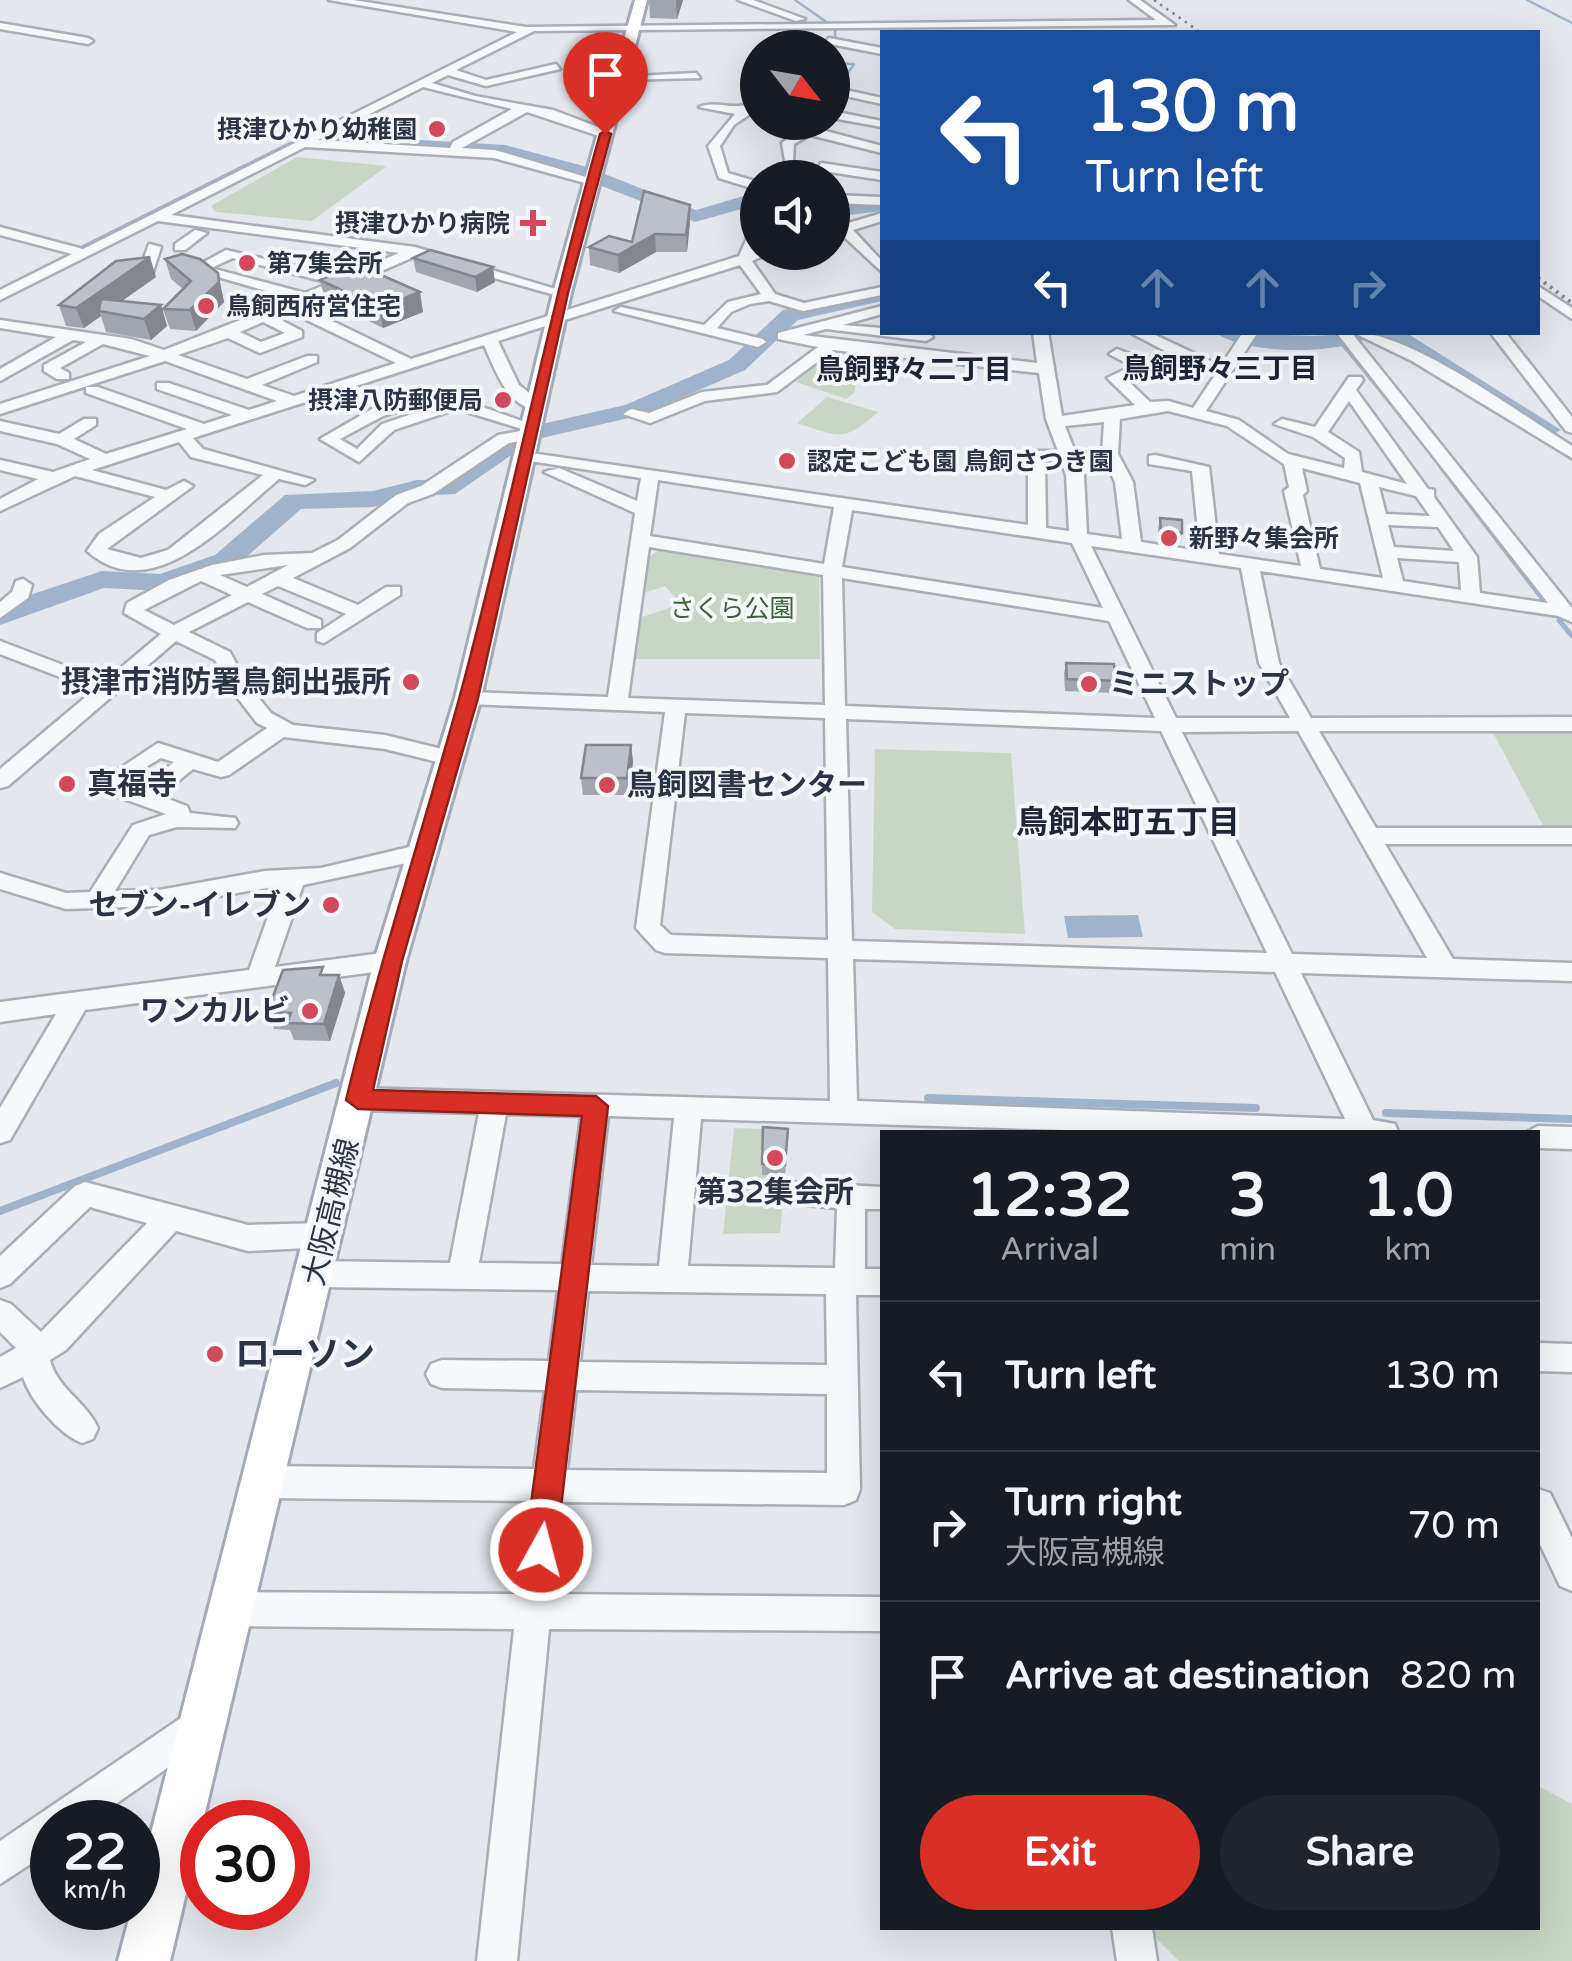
<!DOCTYPE html>
<meta charset="utf-8">
<style>
body{margin:0;font-family:"Varela Round","Noto Sans JP",sans-serif;background:#20242c;color:#f1f3f6;height:100vh;display:flex;flex-direction:column;font-size:38px;white-space:nowrap}
*{box-sizing:border-box;margin:0}
p{font-size:32px;color:#9ea1a6}
.icon{flex:none;width:55px;height:55px;fill:none;stroke:currentColor;stroke-width:2;stroke-linecap:round;stroke-linejoin:round}
.map{position:relative;flex:1;overflow:hidden}
.details{position:absolute;left:880px;top:1130px;width:660px;height:800px;display:flex;flex-direction:column;background:#171b24;border-radius:0px;box-shadow:0 10px 40px #0002}
.details>*{flex:none}
.banner{position:absolute;left:880px;top:30px;width:660px;height:305px;border-radius:0px;box-shadow:0 10px 40px #0002;background:#1a4fa0;color:#fff;overflow:hidden}
.needle{width:65px;rotate:121deg}
.fabs{position:absolute;left:740px;top:30px;display:grid;gap:20px}
.fabs a{display:grid;place-items:center;width:110px;height:110px;border-radius:50%;background:#171b24;box-shadow:0 10px 40px #0002;font-size:50px}
.speed{position:absolute;left:30px;top:1800px;display:flex;gap:20px;font-size:50px;font-weight:700;text-align:center}
.speed>*{display:grid;place-content:center;width:130px;height:130px;border-radius:50%;background:#171b24;box-shadow:0 10px 40px #0002;line-height:1}
.speed small{font-size:25px;font-weight:400}
.speed .limit{border:15px solid #d22;background:#fff;color:#111}
.pin{position:absolute;display:grid;place-items:center;width:85px;height:85px;color:#fff;margin:-102px -42px;border-radius:50% 50% 50% 0;rotate:-45deg;box-shadow:0 0 10px #0007}
.pin .icon{rotate:45deg}
.me{position:absolute;width:110px;margin:-55px;rotate:7deg;stroke-linejoin:round;filter:drop-shadow(0 0 8px #0008)}
.turn{display:flex;align-items:center;gap:35px;height:210px;padding:0 40px;font-size:45px}
.turn .icon{width:130px;height:130px;stroke-width:2.5}
.turn b{display:block;font-size:70px;line-height:85px}
.lanes{display:flex;align-items:center;height:95px;padding:0 40px;background:#0003;justify-content:center;gap:50px;direction:ltr}
.lanes .off{opacity:.35}
.eta{display:flex;justify-content:space-evenly;align-items:center;height:170px;text-align:center}
.eta b{font-size:60px;font-weight:800;line-height:70px}
.primary-button{display:flex;gap:20px;margin-top:auto;padding:20px 40px}
.primary-button a{flex:1;height:115px;border-radius:60px;background:#d93025;color:#fff;font-size:40px;font-weight:800;line-height:115px;text-align:center}
.primary-button a+a{background:#20242c;color:#f1f3f6}
ul{padding:0;list-style:none}
li{display:flex;align-items:center;gap:30px;height:150px;padding:0 40px;border-top:2px solid #363941}
li div{flex:1}
li b{display:block;font-size:38px}
li em{font-style:normal}
.map>svg:first-child{display:block}
.green{fill:#c9d6c5}
.water{fill:#9fb4cc}
.lines{fill:none;stroke-linecap:round;stroke-linejoin:round}
.stream-far3{stroke:#9fb4cc;stroke-width:2.5}
.stream-far2{stroke:#9fb4cc;stroke-width:4}
.stream-far1{stroke:#9fb4cc;stroke-width:5}
.stream{stroke:#9fb4cc;stroke-width:8}
.river{fill:#9fb4cc;fill-rule:evenodd}
.minor-casing{stroke:#a9aeb7;stroke-width:5}
.major-casing{stroke:#a3abb8;stroke-width:6}
.minor{fill:#f7f8fa;fill-rule:evenodd}
.major{fill:#fff;fill-rule:evenodd}
.rail-far1{stroke:#7d8696;stroke-width:2.5;stroke-dasharray:2.5 5;stroke-linecap:butt}
.rail{stroke:#7d8696;stroke-width:4;stroke-dasharray:2.5 5;stroke-linecap:butt}
.wall{fill:#a1a5ae}
.shaded-wall{fill:#83868d}
.building{fill:#bbc0ca;stroke:#83868d;stroke-width:2.5}
.route{fill:#d93025;stroke:#8d1f18;stroke-width:2.5}
.poi-dot{fill:#d1495b;stroke:#f4f6f9;stroke-width:4}
.labels{text-anchor:middle;stroke-width:8;stroke-linejoin:round;paint-order:stroke}
.far-poi-label{font-size:25px;font-weight:bold;fill:#2b3445;stroke:#f4f6f9;text-anchor:start}
.far-park-label{font-size:25px;fill:#3f6138;stroke:#f4f6f9}
.far-neighbourhood-label{font-size:28px;font-weight:bold;fill:#1d2536;stroke:#f4f6f9}
.poi-label{font-size:30px;font-weight:bold;fill:#2b3445;stroke:#f4f6f9;text-anchor:end}
.street-label{font-size:30px;fill:#2b3445;stroke:#f4f6f9}
.neighbourhood-label{font-size:32px;font-weight:bold;fill:#1d2536;stroke:#f4f6f9}
.near-poi-label{font-size:35px;font-weight:bold;fill:#2b3445;stroke:#f4f6f9;text-anchor:start}
</style>
<div class="map">
<svg width="1572" height="1961" viewBox="0 0 1572 1961">
<rect width="100%" height="100%" fill="#e4e7ec"/>
<g class="green">
<path d="M297,157L387,166L312,221L216,212L211,206Z"/>
<path d="M822,360L858,364L855,392L846,399L796,382Z"/>
<path d="M827,397L878,412C843,443 840,437 797,423Z"/>
<path d="M665,549L819,576L820,659H634L639,618L681,604L665,586L641,594C643,574 642,553 665,549Z"/>
<path d="M1493,733H1572V829H1545Z"/>
<path d="M875,749L1011,753L1025,934L895,929L872,912Z"/>
<path d="M734,1128L789,1130L780,1233L723,1234Z"/>
<path d="M1538,1786L1572,1804V1961H1179L1156,1938L1154,1928H1538Z"/>
</g>
<path class="water" d="M1138,915L1143,937L1068,938L1064,916Z"/>
<g class="lines">
<g class="stream-far3">
<path d="M795,0L835,28L836,63L854,64L837,89"/>
<path d="M1527,0L1572,23"/>
<path d="M240,168L304,136L315,138"/>
</g>
<g class="stream-far2">
<path d="M79,249L245,166"/>
<path d="M1340,341L1372,380"/>
</g>
<g class="stream-far1">
<path d="M1370,377L1416,434"/>
<path d="M1442,468L1545,602"/>
<path d="M1559,620L1572,636"/>
</g>
<g class="stream">
<path d="M928,1098L1256,1108"/>
<path d="M1386,1113L1572,1119"/>
<path d="M0,1211L336,1083"/>
</g>
<g class="river">
<path d="M319,134L505,145L587,167L696,210L744,196L758,197V209L745,208L695,222L573,175L504,155L313,143V135Z"/>
<path d="M882,199V211L832,217V205Z"/>
<path d="M882,289V301L798,320L745,370L642,415L533,440L455,494L417,496L373,507L301,509L235,567L162,591L104,588L0,625V605L102,571L160,574L215,555L285,495L373,491L417,480H440L516,430L625,405L729,360L783,310Z"/>
<path d="M1215,332L1314,336L1376,332C1350,357 1241,355 1215,332Z"/>
<path d="M1377,332H1405L1561,430L1549,437L1540,435Z"/>
</g>
<g class="minor-casing">
<g id="minor">
<path d="M329,0H353L526,27L1156,20L1129,0H1140L1175,25L534,31L456,70L486,80L556,64L560,69L486,86L448,75L432,83L475,96L553,110L609,131L605,138L527,112L462,148L495,150L596,180V186L494,158L305,147L171,215L415,247L569,293L562,297L416,256L301,306L411,359L739,256L751,229L758,225L755,251L772,252L752,261L775,294L804,303L882,287V295L803,311L769,301L750,304L731,312L717,328L763,339L766,342L758,347L614,311L621,307L704,325L728,302L761,294L740,265L498,341L519,385L542,403V409C509,413 495,369 484,345L193,438L203,449L314,480L305,485L279,479C231,518 153,610 87,551L99,534L155,497L75,476L0,511V499L38,479L0,470V460L53,472L90,459L57,444L0,431V421L59,434L84,419H96V425L74,439L106,454L187,429L86,393V387H98L204,424L232,415L157,389V383H169L249,410L277,401L165,361L0,414V404L150,356L103,344L60,368L69,373V379H57L44,371V365L86,342L73,340L0,381V369L56,337L0,328V320L131,339L164,350L293,299L191,269L226,250L343,277L399,253L158,221L0,300V290L72,254L0,235V227L83,249L517,32ZM423,87L512,109L453,142L450,148L318,140ZM233,258L330,283L305,293L211,268ZM288,311L396,363L294,396L262,385L317,362V356H307L247,379L178,355L228,338L260,353L302,337V331L275,317ZM263,322L285,333L261,342L240,332ZM179,442L191,457L263,475L168,550L141,558L107,549L193,486L184,481L166,490L92,470Z"/>
<path d="M738,0H753L805,19L796,21Z"/>
<path d="M0,23L88,38L93,41L88,44L0,29Z"/>
<path d="M829,38L882,48V54L825,43Z"/>
<path d="M696,73L700,78L621,80L616,77Z"/>
<path d="M832,87L882,98V104L832,93Z"/>
<path d="M758,101V109L734,125L720,146L728,173L758,182V190L719,178L708,146L735,114L699,107C719,99 732,113 758,101Z"/>
<path d="M832,111L882,121V127L832,118Z"/>
<path d="M771,122L806,126L821,123L818,129L882,146V153L810,135L794,144L793,161H785L782,143L798,131Z"/>
<path d="M821,163L882,172V180L817,170Z"/>
<path d="M832,195L882,197V205L832,203Z"/>
<path d="M882,213V221L853,230L882,261V272L841,234L832,236V228Z"/>
<path d="M195,230L207,233L185,250H175V244Z"/>
<path d="M149,244L161,247L153,272L146,276L139,272Z"/>
<path d="M1538,286L1572,308V319L1538,296Z"/>
<path d="M882,306V314L843,325L882,328V332H926L933,337L926,341L826,329L803,335L1037,363L1033,332H1048L1062,416L1135,405L1107,378L1132,366L1109,354L1117,349L1145,360L1167,352L1129,332H1149L1221,366L1243,332H1258L1206,411L1239,420L1288,454L1344,468L1345,458L1313,437L1274,424L1282,419L1315,427L1349,377H1361L1363,380L1356,390L1428,489L1434,490V497L1477,557L1480,593L1548,603L1336,332H1351L1572,608V622L1558,616L1260,571L1279,663L1311,718L1572,717V731H1319L1376,828H1572V844H1385L1453,959L1572,963V981L1301,973L1373,1120L1395,1124L1398,1132H1131L701,1119L688,1266L835,1268L837,1208L775,1202L771,1194L775,1186L785,1182L882,1187V1209H865V1269H882V1295H856L860,1489L856,1500L844,1505L563,1502L553,1594L882,1597V1631L549,1629L517,1961H477L514,1629L233,1626L221,1621L216,1609L221,1597L233,1592L518,1594L530,1501L265,1498L253,1493L249,1482L253,1471L265,1466L534,1469L545,1390L442,1388L431,1384L426,1374L431,1364L442,1360L549,1361L558,1290L316,1287L306,1283L301,1274L306,1265L316,1261L450,1263L479,1113L358,1110L349,1107L345,1099L349,1091L358,1088L830,1101L828,958L665,953L656,950L636,928L665,712L468,704L458,698L468,692L608,697L635,513L544,472L559,468L637,501L641,478L523,460L515,455L517,451L1028,525V456L1036,451H1058L1046,419L1039,373L833,350L777,392L705,401L650,423L623,414L631,409L649,413L702,392L767,385L818,347L778,339V333ZM1179,358L1215,375L1193,408L1168,401L1150,402L1126,379ZM1349,401L1407,484L1362,472L1359,452L1328,432ZM1168,411L1227,426L1284,464L1289,487L1284,491L1301,566L1219,554L1209,467L1155,455L1149,456V464L1192,471L1200,551L1141,542L1133,482L1118,454L1120,419ZM1104,422L1102,454L1115,482L1122,539L1087,534L1084,475L1065,426ZM1045,461H1061L1066,475L1069,531L1046,528ZM1302,468L1360,483L1383,578L1320,569L1303,495L1307,491ZM658,480L834,507L824,564L650,536ZM1379,487L1416,496L1430,516L1386,514ZM852,510L1072,543L1103,608L842,567ZM1388,525L1438,527L1454,551L1394,547ZM1091,546L1241,568L1259,663L1290,718H1176ZM649,547L823,575L825,705L628,698ZM1397,558L1459,562L1461,590L1403,581ZM842,578L1109,621L1155,718L845,706ZM685,713L825,718L828,940L671,935L660,925ZM846,719L1161,731L1267,953L852,941ZM1298,731L1427,958L1292,954L1182,732ZM853,959L1275,972L1345,1119L857,1101ZM506,1114L581,1116L562,1264L479,1263ZM608,1116L674,1118L659,1266L591,1265ZM588,1291L826,1294L827,1365L580,1362ZM576,1390L827,1394V1473L567,1470Z"/>
<path d="M1352,332C1411,332 1519,413 1572,446V458L1412,361Z"/>
<path d="M1490,332H1505L1572,417V433L1566,431Z"/>
<path d="M418,395L474,404L539,427L533,431L534,439L509,443L433,494L408,503L350,548L293,578L358,605L386,587H400V595L324,643L317,641V633L346,614L278,586L262,594L321,620V628H307L248,602L189,632L230,652L246,682L271,713L293,725L385,735L458,753L461,758L450,765L385,749L284,737L229,775L221,777L193,769L160,796L187,806L190,813L235,818L238,823L235,828L177,827L149,835L115,891L159,890L265,871L321,868L422,844L433,852L430,858L303,885L275,967L390,952L402,961L390,970L85,1010L10,1140L0,1143V1108L56,1014L0,1022V1002L249,970L279,886L159,906L66,909L0,889V873L66,893L90,892L133,825L166,814L102,791L99,786L102,781L110,779L140,789L174,762L161,758L124,780L113,773L158,743L218,762L267,728L257,723L230,688L215,660L176,641L8,786L0,788V769L94,690L0,654V641L105,681L161,634L124,613L127,603L169,580L212,565L264,555L312,553L338,540L396,495L421,486L498,435L525,430L457,409L394,430L359,462L320,439L372,409ZM418,405L436,406L382,424L357,449L340,439L383,416ZM288,565L247,587L220,575ZM201,581L232,595L174,625L144,610Z"/>
<path d="M23,579L32,585L28,598L0,618V602L12,592L16,581Z"/>
<path d="M1538,1126L1572,1127V1149L1538,1148V1132H1527Z"/>
<path d="M85,1182L248,1225L325,1223L335,1226L339,1235L335,1244L325,1247L248,1251L176,1231L66,1350L50,1360C57,1388 86,1402 98,1428L93,1439L82,1443C59,1434 30,1400 23,1377L0,1388V1357L16,1348L0,1332V1300L11,1304L41,1332L147,1223L90,1207L10,1284L0,1288V1256L75,1186Z"/>
<path d="M1538,1343L1572,1344V1372L1538,1371Z"/>
<path d="M1538,1489L1550,1493L1572,1538V1591L1560,1586L1538,1540Z"/>
<path d="M200,1705L213,1710L218,1723L213,1736L90,1822H52V1850L0,1884V1841Z"/>
<path d="M1112,1928H1152L1157,1961H1117Z"/>
</g>
</g>
<g class="major-casing">
<path id="major" d="M635,0H647L571,293L481,698L406,961L170,1961H118L132,1908H138V1884L374,961L455,698L553,293Z"/>
</g>
<use href="#minor" class="minor"/>
<use href="#major" class="major"/>
<path class="rail-far1" d="M1154,0L1200,32"/>
<path class="rail" d="M1538,278L1572,303"/>
</g>
<g class="wall">
<path d="M649,0H683L677,19L650,18Z"/>
<path d="M690,205V222L687,252H656L619,273L590,265L589,247L632,242Z"/>
<path d="M413,258L495,282L477,292L416,272Z"/>
<path d="M165,259L218,273L224,302L196,331L170,329L163,309L183,289L171,279Z"/>
<path d="M156,277L122,301L161,305L167,326L151,340L106,332L101,316L84,328L66,326L59,305Z"/>
<path d="M320,280L423,312L383,328L325,300Z"/>
<path d="M1160,518L1182,533L1180,544L1158,541V529Z"/>
<path d="M1066,663L1116,681L1114,693L1065,691L1064,674Z"/>
<path d="M631,745L633,762L629,795H583L581,778Z"/>
<path d="M325,975H339L345,993L330,1041L294,1040L290,1030L274,1029L267,1012Z"/>
<path d="M763,1127L788,1129L785,1176L762,1175Z"/>
</g>
<g class="shaded-wall">
<path d="M676,0H683L677,19Z"/>
<path d="M690,205V222L687,252L686,235Z"/>
<path d="M655,234L656,252L619,273L618,255Z"/>
<path d="M150,257L156,277L106,312L99,311L101,316L84,328L76,308Z"/>
<path d="M493,267L495,282L477,292L475,277Z"/>
<path d="M218,273L224,302L196,331L190,310Z"/>
<path d="M420,292L423,312L383,328L379,308Z"/>
<path d="M161,305L167,326L151,340L144,319Z"/>
<path d="M631,745L633,762L629,795L627,778Z"/>
<path d="M339,975L345,993L330,1041L324,1024Z"/>
</g>
<g class="building">
<path d="M644,191L690,205L686,235L655,234L618,255L589,247L609,236L632,242Z"/>
<path d="M430,250L493,267L475,277L413,258Z"/>
<path d="M182,254L200,259L218,273L219,282L190,310L163,309L191,281L165,259Z"/>
<path d="M150,257L76,308L59,305L116,261Z"/>
<path d="M356,264L420,292L379,308L320,280Z"/>
<path d="M101,299L161,305L144,319L99,311Z"/>
<path d="M1160,518L1182,520V533L1161,530Z"/>
<path d="M1066,663L1114,664L1116,681L1067,679Z"/>
<path d="M586,745H631L627,778H581Z"/>
<path d="M323,967L320,975H339L324,1024L287,1023L291,1013L267,1012L283,970Z"/>
<path d="M763,1127L788,1129L785,1165L762,1164Z"/>
</g>
<path class="route" d="M605,131L611,134L568,293L478,698L402,961L373,1090L596,1096L608,1106L556,1550L552,1561L541,1565L530,1561L525,1550L582,1116L358,1109L346,1100C379,964 422,833 459,699C510,512 547,321 600,134Z"/>
<g class="poi-dot">
<circle cx="437" cy="129" r="10"/>
<path d="M528 208h10v10h10v10h-10v10h-10v-10h-10v-10h10z"/>
<circle cx="247" cy="263" r="10"/>
<circle cx="206" cy="306" r="10"/>
<circle cx="503" cy="400" r="10"/>
<circle cx="787" cy="461" r="10"/>
<circle cx="1169" cy="538" r="10"/>
<circle cx="411" cy="682" r="10"/>
<circle cx="1089" cy="684" r="10"/>
<circle cx="67" cy="784" r="10"/>
<circle cx="607" cy="785" r="10"/>
<circle cx="331" cy="905" r="10"/>
<circle cx="310" cy="1011" r="10"/>
<circle cx="775" cy="1158" r="10"/>
<circle cx="215" cy="1354" r="10"/>
</g>
<g class="labels">
<g class="far-poi-label">
<text x="417" y="138" text-anchor="end">摂津ひかり幼稚園</text>
<text x="510" y="232" text-anchor="end">摂津ひかり病院</text>
<text x="267" y="272">第7集会所</text>
<text x="226" y="315">鳥飼西府営住宅</text>
<text x="483" y="409" text-anchor="end">摂津八防郵便局</text>
<text x="807" y="470">認定こども園 鳥飼さつき園</text>
<text x="1189" y="547">新野々集会所</text>
</g>
<g class="far-park-label">
<text x="732" y="617">さくら公園</text>
</g>
<g class="far-neighbourhood-label">
<text x="1220" y="378">鳥飼野々三丁目</text>
<text x="914" y="379">鳥飼野々二丁目</text>
</g>
<g class="poi-label">
<text x="391" y="692">摂津市消防署鳥飼出張所</text>
<text x="1109" y="694" text-anchor="start">ミニストップ</text>
<text x="87" y="794" text-anchor="start">真福寺</text>
<text x="627" y="795" text-anchor="start">鳥飼図書センター</text>
<text x="311" y="915">セブン-イレブン</text>
<text x="290" y="1021">ワンカルビ</text>
<text x="775" y="1202" text-anchor="middle">第32集会所</text>
</g>
<g class="street-label">
<text transform="translate(331 1212) rotate(-76)" y="10">大阪高槻線</text>
</g>
<g class="neighbourhood-label">
<text x="1128" y="833">鳥飼本町五丁目</text>
</g>
<g class="near-poi-label">
<text x="235" y="1366">ローソン</text>
</g>
</g>
</svg>
<div class="fabs">
<a><svg class="needle" viewBox="-14 -14 28 28"><path d="M0-13l5 13h-10z" fill="#e53935"/><path d="M0 13l5-13h-10z" fill="#9ea1a6"/></svg></a>
<a><svg class="icon" aria-label="sound" viewBox="0 0 24 24"><path d="M4 9h4l5-4v14l-5-4H4zM17 9q2 3 0 6"/></svg></a>
</div>
<div class="speed"><div>22<small>km/h</small></div><div class="limit">30</div></div>
<div class="pin" style="left:605px;top:134px;background:#d93025"><svg class="icon" aria-label="arrive" viewBox="0 0 24 24"><path d="M6 21V4h12l-3 4 3 4H6"/></svg></div>
<svg class="me" style="left:541px;top:1550px" viewBox="-20 -20 40 40"><circle r="17" fill="#d93025" stroke="#fff" stroke-width="3"/><path d="M0-11L8 9 0 5-8 9z" fill="#fff"/></svg>
<div class="banner">
<div class="turn"><svg class="icon" aria-label="left" viewBox="0 0 24 24"><path d="M17 20v-9H6M10 6l-5 5 5 5"/></svg><div><b>130 m</b>Turn left</div></div>
<div class="lanes"><svg class="icon" aria-label="left" viewBox="0 0 24 24"><path d="M17 20v-9H6M10 6l-5 5 5 5"/></svg><svg class="icon off" aria-label="ahead" viewBox="0 0 24 24"><path d="M12 20V5M6 11l6-6 6 6"/></svg><svg class="icon off" aria-label="ahead" viewBox="0 0 24 24"><path d="M12 20V5M6 11l6-6 6 6"/></svg><svg class="icon off" aria-label="right" viewBox="0 0 24 24"><path d="M7 20v-9h11M14 6l5 5-5 5"/></svg></div>
</div>
<section class="details">
<div class="eta">
<div><b>12:32</b><p>Arrival</p></div>
<div><b>3</b><p>min</p></div>
<div><b>1.0</b><p>km</p></div>
</div>
<ul>
<li><svg class="icon" aria-label="left" viewBox="0 0 24 24"><path d="M17 20v-9H6M10 6l-5 5 5 5"/></svg><div><b>Turn left</b></div><em>130 m</em></li>
<li><svg class="icon" aria-label="right" viewBox="0 0 24 24"><path d="M7 20v-9h11M14 6l5 5-5 5"/></svg><div><b>Turn right</b><p>大阪高槻線</p></div><em>70 m</em></li>
<li><svg class="icon" aria-label="arrive" viewBox="0 0 24 24"><path d="M6 21V4h12l-3 4 3 4H6"/></svg><div><b>Arrive at destination</b></div><em>820 m</em></li>
</ul>
<div class="primary-button"><a>Exit</a><a>Share</a></div>
</section>
</div>
